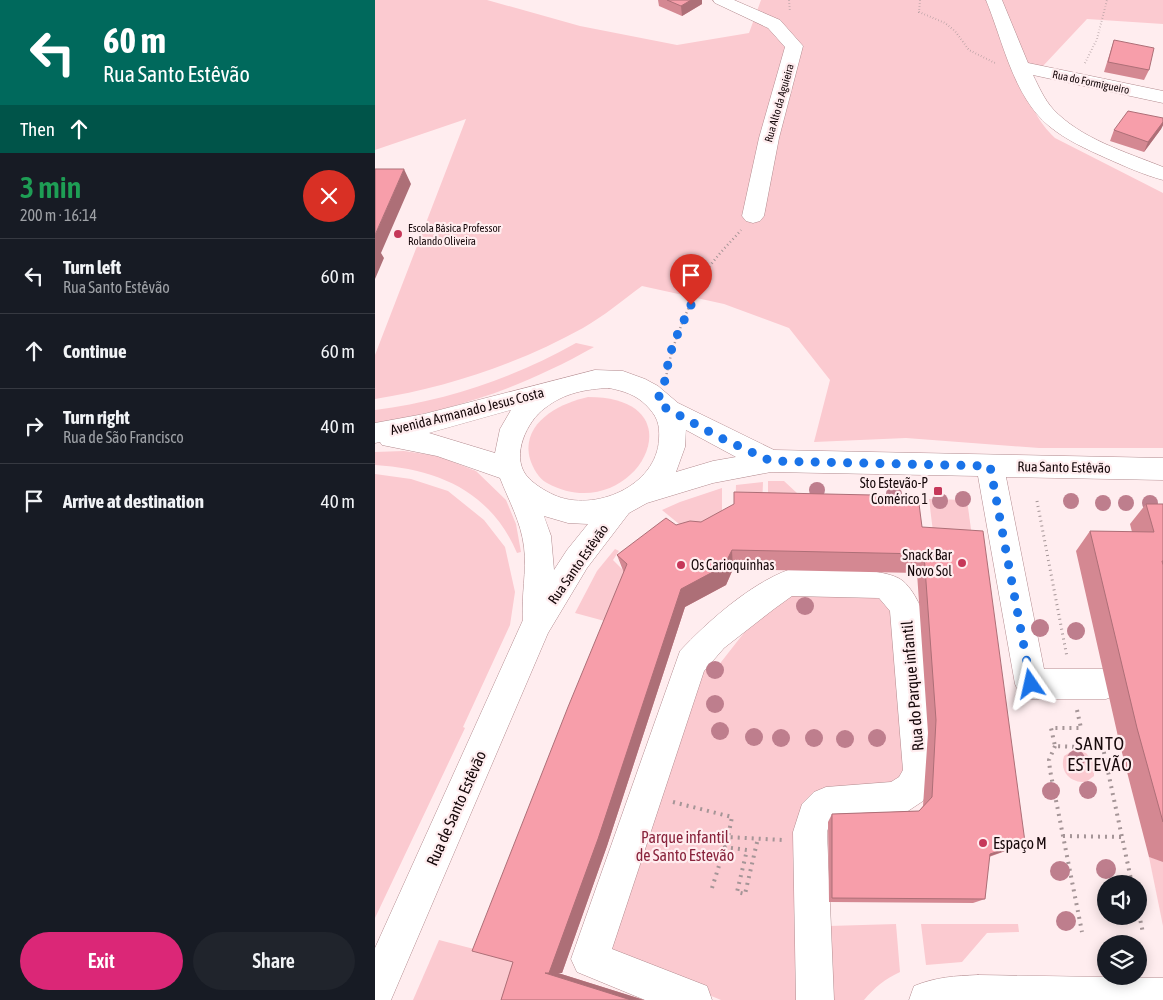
<!DOCTYPE html>
<meta charset="utf-8">
<style>
body{margin:0;font-family:"Asap Condensed",sans-serif;background:#20242c;color:#f1f3f6;height:100vh;display:flex;flex-direction:column;font-size:19px;white-space:nowrap}
*{box-sizing:border-box;margin:0}
p{font-size:16px;color:#9ea1a6}
.icon{flex:none;width:28px;height:28px;fill:none;stroke:currentColor;stroke-width:2;stroke-linecap:round;stroke-linejoin:round}
.map{position:relative;flex:1;overflow:hidden}
.details{display:flex;flex-direction:column;background:#171b24;width:375px}
.details>*{flex:none}
.banner{background:#00695c;color:#fff;overflow:hidden}
.tools{position:absolute;left:722px;top:875px;display:grid;gap:10px}
.tools a{display:grid;place-items:center;width:50px;height:50px;border-radius:50%;background:#171b24;box-shadow:0 2px 12px #0003;font-size:25px}
.pin{position:absolute;display:grid;place-items:center;width:42px;height:42px;color:#fff;margin:-51px -21px;border-radius:50% 50% 50% 0;rotate:-45deg;box-shadow:0 0 5px #0007}
.pin .icon{rotate:45deg}
.me{position:absolute;width:55px;margin:-28px;rotate:349deg;stroke-linejoin:round;filter:drop-shadow(0 0 4px #0008)}
.turn{display:flex;align-items:center;gap:18px;height:105px;padding:0 20px;font-size:22px}
.turn .icon{width:65px;height:65px;stroke-width:2.5}
.turn b{display:block;font-size:35px;line-height:42px}
.then{display:flex;align-items:center;height:48px;padding:0 20px;background:#0003;gap:10px;font-size:19px}
.round{display:grid;place-items:center;flex:none;width:52px;height:52px;border-radius:26px;background:#20242c}
.head{display:flex;align-items:center;justify-content:space-between;height:85px;padding:0 20px}
h1{font-size:30px;font-weight:600;line-height:38px;color:#1e9e55}
.primary-button{display:flex;gap:10px;margin-top:auto;padding:10px 20px}
.primary-button a{flex:1;height:58px;border-radius:30px;background:#db2777;color:#fff;font-size:20px;font-weight:600;line-height:58px;text-align:center}
.primary-button a+a{background:#20242c;color:#f1f3f6}
ul{padding:0;list-style:none}
li{display:flex;align-items:center;gap:15px;height:75px;padding:0 20px;border-top:1px solid #363941}
li div{flex:1}
li b{display:block;font-size:19px}
li em{font-style:normal}
main{display:flex;flex:1;min-height:0}
.map>svg:first-child{display:block}
.green{fill:#fbcad0}
.lines{fill:none;stroke-linecap:round;stroke-linejoin:round}
.minor-casing{stroke:#b38b8f;stroke-width:1}
.path-far3{stroke:#a59597;stroke-width:2;stroke-dasharray:0.5 2.5;stroke-linecap:butt}
.path-far2{stroke:#a59597;stroke-width:2.5;stroke-dasharray:1 3;stroke-linecap:butt}
.path-far1{stroke:#a59597;stroke-width:3;stroke-dasharray:1 4;stroke-linecap:butt}
.path{stroke:#a59597;stroke-width:4;stroke-dasharray:2 5;stroke-linecap:butt}
.minor{fill:#fff;fill-rule:evenodd}
.tree{fill:#be7e8d}
.wall{fill:#d48892}
.shaded-wall{fill:#ad6f77}
.building{fill:#f79eaa;stroke:#ad6f77}
.route{stroke:#1a73e8;stroke-width:9;stroke-dasharray:0 16.2}
.poi-dot{fill:#c63759;stroke:#ffedef;stroke-width:2}
.labels{text-anchor:middle;stroke-width:4.5;stroke-linejoin:round;paint-order:stroke}
.far-street-label{font-size:11px;fill:#16080a;stroke:#ffedef}
.far-poi-label{font-size:11px;fill:#16080a;stroke:#ffedef;text-anchor:start}
.street-label{font-size:14px;fill:#16080a;stroke:#ffedef}
.poi-label{font-size:14px;fill:#16080a;stroke:#ffedef;text-anchor:end}
.near-street-label{font-size:16px;fill:#16080a;stroke:#ffedef}
.near-park-label{font-size:16px;fill:#89233c;stroke:#ffedef}
.near-poi-label{font-size:16px;fill:#16080a;stroke:#ffedef;text-anchor:start}
.near-neighbourhood-label{font-size:18px;letter-spacing:1px;fill:#16080a;stroke:#ffedef}
</style>
<main>
<section class="details">
<div class="banner">
<div class="turn"><svg class="icon" aria-label="left" viewBox="0 0 24 24"><path d="M17 20v-9H6M10 6l-5 5 5 5"/></svg><div><b>60 m</b>Rua Santo Estêvão</div></div>
<div class="then">Then<svg class="icon" aria-label="ahead" viewBox="0 0 24 24"><path d="M12 20V5M6 11l6-6 6 6"/></svg></div>
</div>
<div class="head"><div><h1>3 min</h1><p>200 m · 16:14</p></div><a class="round" style="background:#d93025;color:#fff"><svg class="icon" aria-label="close" viewBox="0 0 24 24"><path d="M6 6l12 12M18 6L6 18"/></svg></a></div>
<ul>
<li><svg class="icon" aria-label="left" viewBox="0 0 24 24"><path d="M17 20v-9H6M10 6l-5 5 5 5"/></svg><div><b>Turn left</b><p>Rua Santo Estêvão</p></div><em>60 m</em></li>
<li><svg class="icon" aria-label="ahead" viewBox="0 0 24 24"><path d="M12 20V5M6 11l6-6 6 6"/></svg><div><b>Continue</b></div><em>60 m</em></li>
<li><svg class="icon" aria-label="right" viewBox="0 0 24 24"><path d="M7 20v-9h11M14 6l5 5-5 5"/></svg><div><b>Turn right</b><p>Rua de São Francisco</p></div><em>40 m</em></li>
<li><svg class="icon" aria-label="arrive" viewBox="0 0 24 24"><path d="M6 21V4h12l-3 4 3 4H6"/></svg><div><b>Arrive at destination</b></div><em>40 m</em></li>
</ul>
<div class="primary-button"><a>Exit</a><a>Share</a></div>
</section>
<div class="map">
<svg width="788" height="1000" viewBox="0 0 788 1000">
<rect width="100%" height="100%" fill="#ffedef"/>
<g class="green">
<path d="M0,0H112L205,26L302,45L374,33L386,0H788V24L712,19L653,82C656,108 662,120 680,138L788,193V448H664L531,438L439,442L455,380L414,328L349,304L267,286C248,300 229,316 208,328C145,363 71,388 0,399V355L91,119L0,150Z"/>
<path d="M201,343L219,347C146,388 83,409 0,423V410C71,401 139,378 201,343Z"/>
<path d="M213,397C331,397 257,530 172,483C163,478 158,468 155,459C145,423 185,403 213,397Z"/>
<path d="M29,451L63,456L101,471L131,500L141,524L146,552L142,553C116,492 64,469 0,465V452Z"/>
<path d="M0,474L36,479L73,491L109,520L130,547L140,592L135,625L88,727L90,728L0,918Z"/>
<path d="M393,481H409L423,494L393,511Z"/>
<path d="M388,482L387,508L360,511L361,485Z"/>
<path d="M347,488V517L315,533L287,510L305,502Z"/>
<path d="M554,499L592,500L599,551L560,548Z"/>
<path d="M240,549L244,551L238,560L251,573L237,623L200,613L222,571Z"/>
<path d="M413,595L496,597L508,600L516,609L529,784L457,794L424,1000H346L236,954L232,926L322,660L343,666L386,611Z"/>
<path d="M700,749L711,753L719,763V776L711,782C696,783 684,772 689,756Z"/>
<path d="M774,857L788,861V926Z"/>
<path d="M521,924L525,972C510,979 500,987 489,1000H454V926Z"/>
<path d="M546,924H643L644,932L612,933L587,962L551,965Z"/>
<path d="M64,940L153,963L141,1000H38Z"/>
</g>
<g class="lines">
<g class="minor-casing">
<g id="minor">
<path d="M338,0H359L405,20L428,46L404,138L389,216L385,221L378,223L371,221L367,216L384,138L410,47L393,28L340,3Z"/>
<path d="M611,0H627L653,63L788,91V103L658,75C664,87 669,99 678,109C706,139 751,152 788,167V180C769,175 749,166 731,158C711,149 691,140 674,126C638,96 628,41 611,0Z"/>
<path d="M220,370L248,371L270,379L283,386L303,403L399,450L788,458V480L631,477L669,669H731L742,673L747,684L742,695L731,699H656L645,695L640,684L603,476L396,472L338,483L272,503L254,513L212,568L173,633L16,1000H0V948L148,620C146,596 152,571 149,547C146,522 134,501 125,478L62,456L7,445L5,442L0,443V423L49,414ZM234,388C249,391 261,395 271,405C282,416 285,424 284,439C282,486 219,513 179,495C170,491 157,483 151,475C136,455 152,421 170,408C189,393 211,389 234,388ZM136,410L125,429L120,453L54,433ZM311,430L361,457L338,461L301,472L310,447ZM169,516L193,523L213,524L192,550L179,570L176,536Z"/>
<path d="M413,570C439,570 508,565 528,581C535,587 541,597 545,606L562,772L548,801L533,811L521,816L459,821L454,825L452,832L459,1000H421L418,832L427,804L439,792L451,787L516,782L524,777L528,770L515,611L504,598L417,596L399,609L349,648L329,671L237,949L332,986L337,1000H270L202,972L196,959L305,651C332,622 375,584 413,570Z"/>
<path d="M603,975L788,978V1000H534L539,986C561,977 580,976 603,975Z"/>
</g>
</g>
<g class="path-far3">
<path d="M414,0L415,12"/>
<path d="M545,0L544,12L570,23L580,31L594,50L622,64"/>
<path d="M710,63L722,39L732,0"/>
</g>
<path class="path-far2" d="M291,378C296,344 315,303 331,272C340,257 355,243 366,230"/>
<path class="path-far1" d="M662,501L692,657"/>
<g class="path">
<path d="M702,710L706,728H676L680,746L728,748L757,884"/>
<path d="M680,746L674,760L675,770L707,932"/>
<path d="M298,802L357,817L353,837L407,840"/>
<path d="M688,836L747,837"/>
<path d="M349,847L372,850L362,892L370,894L383,838"/>
<path d="M337,888L353,837"/>
<path d="M764,914L768,933"/>
</g>
<use href="#minor" class="minor"/>
</g>
<g class="tree">
<circle cx="442" cy="490" r="8"/>
<circle cx="519" cy="494" r="8"/>
<circle cx="588" cy="499" r="8"/>
<circle cx="565" cy="501" r="8"/>
<circle cx="696" cy="501" r="8"/>
<circle cx="728" cy="503" r="8"/>
<circle cx="751" cy="503" r="8"/>
<circle cx="775" cy="503" r="8"/>
<circle cx="430" cy="606" r="9"/>
<circle cx="665" cy="628" r="9"/>
<circle cx="701" cy="631" r="9"/>
<circle cx="340" cy="670" r="9"/>
<circle cx="340" cy="704" r="9"/>
<circle cx="345" cy="731" r="9"/>
<circle cx="379" cy="737" r="9"/>
<circle cx="406" cy="738" r="9"/>
<circle cx="439" cy="738" r="9"/>
<circle cx="502" cy="738" r="9"/>
<circle cx="470" cy="739" r="9"/>
<circle cx="701" cy="759" r="9"/>
<circle cx="713" cy="790" r="9"/>
<circle cx="676" cy="791" r="9"/>
<circle cx="731" cy="869" r="10"/>
<circle cx="685" cy="871" r="10"/>
<circle cx="691" cy="921" r="10"/>
</g>
<g class="wall">
<path d="M283,0H327V4L307,16L284,6Z"/>
<path d="M739,40L774,70L769,80L729,72Z"/>
<path d="M788,118V125L786,129L769,152L735,141L739,130Z"/>
<path d="M771,504H788V862L774,857L744,741L701,551L715,531L757,532L755,524Z"/>
<path d="M301,525L547,527L636,849L614,857L610,899L598,903L454,902L453,822L457,814L544,811L548,806L553,733L542,573L358,569L351,585L310,607L232,846L187,973H183L269,1000H126L138,962L249,573L242,555Z"/>
</g>
<g class="shaded-wall">
<path d="M316,0H327V4L307,16L306,6Z"/>
<path d="M788,122V125L786,129L769,152L773,142Z"/>
<path d="M29,169L36,184L6,253L9,258L0,279V235Z"/>
<path d="M357,550L358,569L351,585L310,607L232,846L187,973H183L269,1000H256L170,973L306,589Z"/>
<path d="M650,842L636,849L603,860L615,854Z"/>
</g>
<g class="building">
<path d="M292,0H316L306,6Z"/>
<path d="M739,40L779,48L774,70L733,62Z"/>
<path d="M753,111L788,118V122L773,142L739,130Z"/>
<path d="M0,169H29L0,235Z"/>
<path d="M359,492L543,496L547,527L608,531L650,842L615,854L610,899L457,898V814L544,811L557,797L561,720L549,554L357,550L349,566L306,589L223,839L174,973H170L256,1000H126L138,962L97,951L193,707L252,564L242,555L291,518L301,525L315,521L326,522L359,504Z"/>
<path d="M771,504H788V561H787L788,565V822L762,728L715,531L779,532Z"/>
</g>
<g class="lines">
<path class="route" d="M316,305C308,323 298,341 294,359C290,377 291,384 282,400L289,407L346,438L396,461L615,466L656,684"/>
</g>
<g class="poi-dot">
<circle cx="23" cy="234" r="5"/>
<rect x="558" y="486" width="10" height="10" rx="2.5"/>
<circle cx="587" cy="563" r="5"/>
<circle cx="306" cy="565" r="5"/>
<circle cx="608" cy="843" r="5"/>
</g>
<g class="labels">
<g class="far-street-label">
<text transform="translate(716 82) rotate(12)" y="4">Rua do Formigueiro</text>
<text transform="translate(404 103) rotate(-74)" y="4">Rua Alto da Aguieira</text>
</g>
<g class="far-poi-label">
<text x="33" y="232">Escola Básica Professor<tspan x="33" dy="13">Rolando Oliveira</tspan></text>
</g>
<g class="street-label">
<text transform="translate(92 411) rotate(-14)" y="5">Avenida Armanado Jesus Costa</text>
<text transform="translate(689 467) rotate(1)" y="5">Rua Santo Estêvão</text>
<text transform="translate(203 564) rotate(-55)" y="5">Rua Santo Estêvão</text>
</g>
<g class="poi-label">
<text x="553" y="488">Sto Estevão-P<tspan x="553" dy="16">Comérico 1</tspan></text>
<text x="577" y="560">Snack Bar<tspan x="577" dy="16">Novo Sol</tspan></text>
<text x="316" y="570" text-anchor="start">Os Carioquinhas</text>
</g>
<g class="near-street-label">
<text transform="translate(537 686) rotate(-95)" y="6">Rua do Parque infantil</text>
<text transform="translate(81 808) rotate(-66)" y="6">Rua de Santo Estêvão</text>
</g>
<g class="near-park-label">
<text x="310" y="843">Parque infantil<tspan x="310" dy="18">de Santo Estevão</tspan></text>
</g>
<g class="near-poi-label">
<text x="618" y="849">Espaço M</text>
</g>
<g class="near-neighbourhood-label">
<text x="725" y="750">SANTO<tspan x="725" dy="21">ESTEVÃO</tspan></text>
</g>
</g>
</svg>
<div class="tools">
<a><svg class="icon" aria-label="sound" viewBox="0 0 24 24"><path d="M4 9h4l5-4v14l-5-4H4zM17 9q2 3 0 6"/></svg></a>
<a><svg class="icon" aria-label="layers" viewBox="0 0 24 24"><path d="M12 4l9 5-9 5-9-5zM3 14l9 5 9-5"/></svg></a>
</div>
<div class="pin" style="left:316px;top:305px;background:#d93025"><svg class="icon" aria-label="arrive" viewBox="0 0 24 24"><path d="M6 21V4h12l-3 4 3 4H6"/></svg></div>
<svg class="me" style="left:656px;top:684px" viewBox="-20 -20 40 40"><path d="M0-17L14 15 0 8-14 15z" fill="#1a73e8" stroke="#fff" stroke-width="4"/></svg>
</div>
</main>
